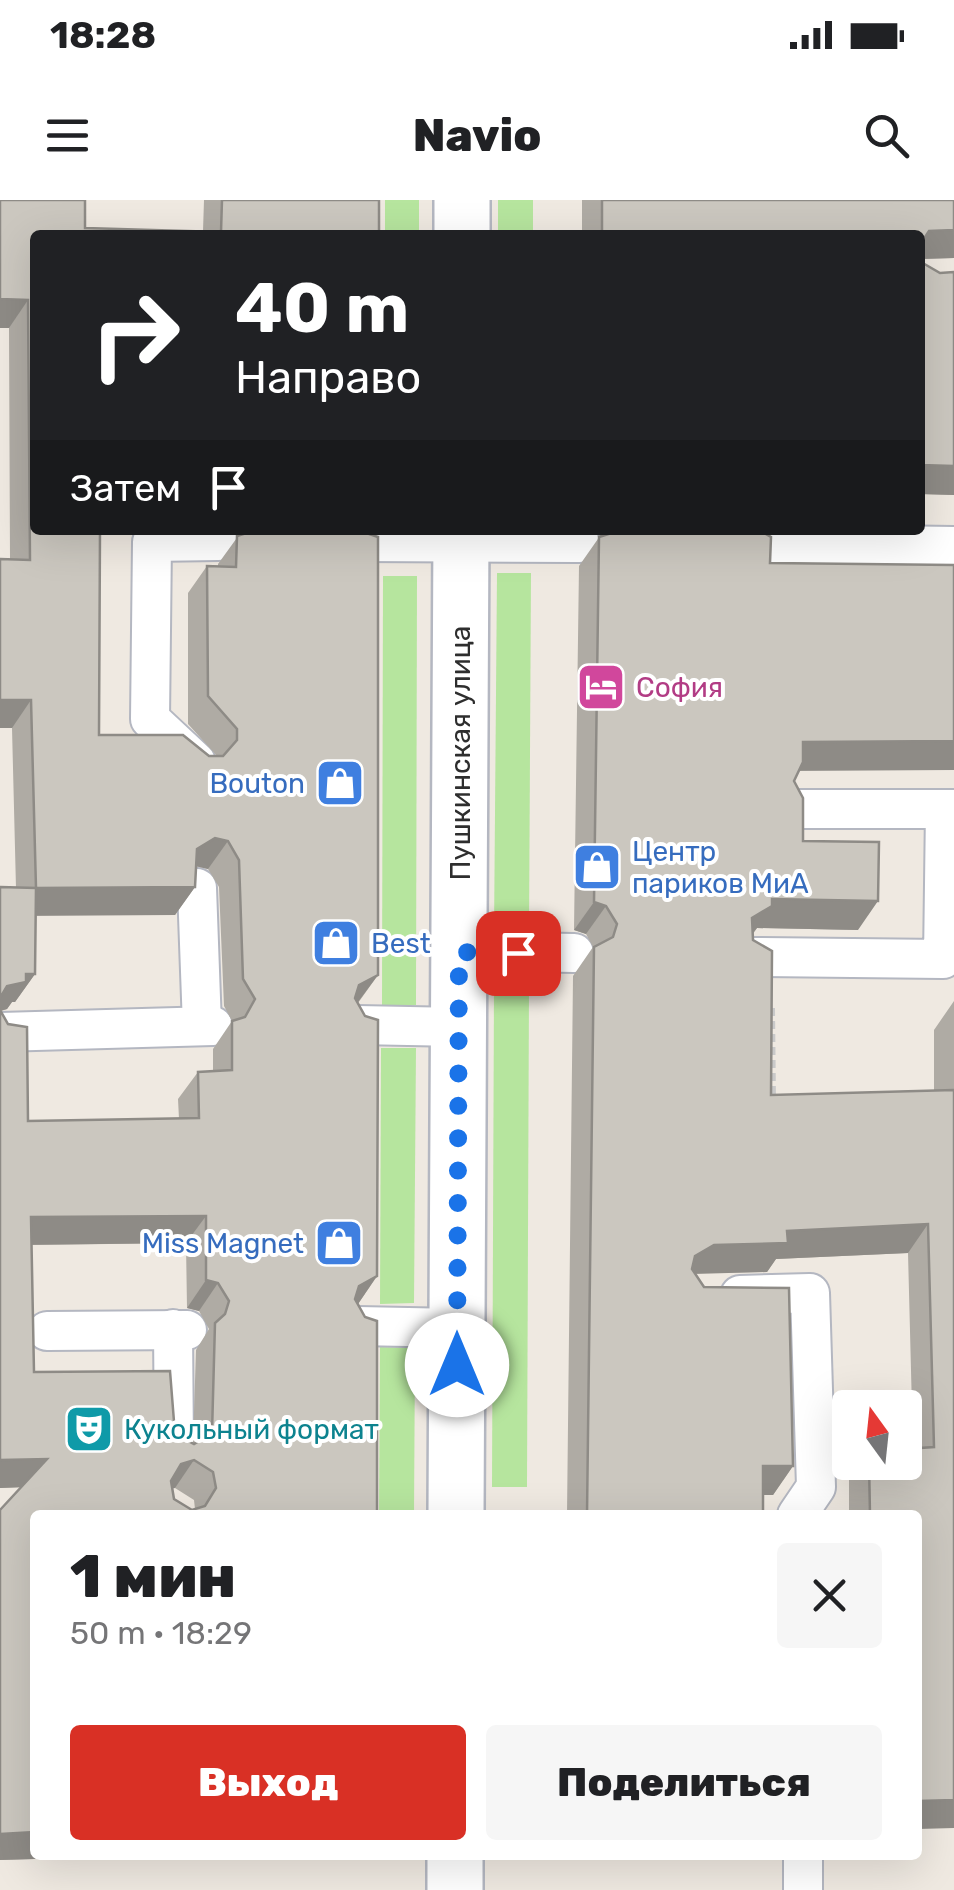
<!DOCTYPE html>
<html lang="ru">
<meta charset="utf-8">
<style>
body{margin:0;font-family:Rubik,sans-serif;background:#f6f6f6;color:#202124;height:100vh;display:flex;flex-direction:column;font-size:38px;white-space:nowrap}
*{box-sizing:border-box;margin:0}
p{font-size:32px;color:#757577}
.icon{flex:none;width:55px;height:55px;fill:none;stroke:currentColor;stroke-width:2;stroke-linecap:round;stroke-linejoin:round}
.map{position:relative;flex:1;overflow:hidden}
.panel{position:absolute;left:30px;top:1310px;width:892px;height:350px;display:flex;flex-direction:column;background:#fff;border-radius:10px;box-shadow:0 10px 40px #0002}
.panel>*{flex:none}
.hud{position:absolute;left:30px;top:30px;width:895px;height:305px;border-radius:10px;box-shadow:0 10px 40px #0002;background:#202124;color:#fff;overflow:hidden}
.needle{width:65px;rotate:345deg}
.buttons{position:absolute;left:832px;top:1190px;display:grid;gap:20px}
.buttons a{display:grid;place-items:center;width:90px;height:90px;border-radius:10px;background:#fff;box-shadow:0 10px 40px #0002;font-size:50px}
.pin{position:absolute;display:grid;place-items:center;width:85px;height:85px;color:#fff;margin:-42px;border-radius:20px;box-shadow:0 5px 15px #0006}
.me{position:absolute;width:110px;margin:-55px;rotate:0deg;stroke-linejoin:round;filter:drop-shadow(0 0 8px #0008)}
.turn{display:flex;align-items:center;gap:35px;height:210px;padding:0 40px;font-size:45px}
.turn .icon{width:130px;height:130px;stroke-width:2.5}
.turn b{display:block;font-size:70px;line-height:85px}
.then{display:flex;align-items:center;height:95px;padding:0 40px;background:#0003;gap:20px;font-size:38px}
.round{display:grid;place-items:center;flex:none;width:105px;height:105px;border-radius:10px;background:#f6f6f6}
.headline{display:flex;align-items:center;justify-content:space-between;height:170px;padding:0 40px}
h1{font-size:60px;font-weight:800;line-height:75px}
.button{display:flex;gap:20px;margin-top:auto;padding:20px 40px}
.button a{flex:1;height:115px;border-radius:10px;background:#d93025;color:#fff;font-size:40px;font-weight:800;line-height:115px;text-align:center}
.button a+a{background:#f6f6f6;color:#202124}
.status{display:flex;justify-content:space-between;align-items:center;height:70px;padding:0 50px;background:#fff;direction:ltr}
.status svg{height:28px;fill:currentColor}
header{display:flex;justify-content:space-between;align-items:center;height:130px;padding:0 40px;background:#fff;font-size:45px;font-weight:800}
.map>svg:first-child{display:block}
.green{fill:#b6e59e}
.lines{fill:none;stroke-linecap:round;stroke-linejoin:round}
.lane-casing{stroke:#b4b7c1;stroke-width:42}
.street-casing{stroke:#b4b7c1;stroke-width:60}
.path{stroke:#c9c9c9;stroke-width:6;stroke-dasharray:8 5;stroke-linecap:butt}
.lane{stroke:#fff;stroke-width:38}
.street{stroke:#fff;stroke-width:55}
.wall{fill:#afaba4;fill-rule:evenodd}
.shaded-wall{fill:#8e8b86}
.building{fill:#cbc7bf;stroke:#8e8b86;stroke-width:2.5;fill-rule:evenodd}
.route{stroke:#1a73e8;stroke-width:18;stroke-dasharray:0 32.4}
.labels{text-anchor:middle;stroke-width:8;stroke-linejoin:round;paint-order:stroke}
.hotel-label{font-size:28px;fill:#b23c85;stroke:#fff;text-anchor:start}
.street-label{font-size:28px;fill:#2e2e2e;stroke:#fff}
.shop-label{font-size:28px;fill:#366cbe;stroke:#fff;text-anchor:end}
.culture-label{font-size:28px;fill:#0d838f;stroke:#fff;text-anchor:start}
</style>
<div class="status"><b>18:28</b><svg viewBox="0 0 49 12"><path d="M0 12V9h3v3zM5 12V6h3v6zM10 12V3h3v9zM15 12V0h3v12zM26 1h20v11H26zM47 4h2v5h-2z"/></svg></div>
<header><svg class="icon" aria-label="menu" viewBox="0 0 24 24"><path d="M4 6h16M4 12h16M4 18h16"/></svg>Navio<svg class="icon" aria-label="search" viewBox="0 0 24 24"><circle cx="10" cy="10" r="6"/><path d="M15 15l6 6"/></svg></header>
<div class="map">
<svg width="954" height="1690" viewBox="0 0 954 1690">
<rect width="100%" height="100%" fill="#efe9e1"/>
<g class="green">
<rect x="385" y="0" width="34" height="35"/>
<rect x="498" y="0" width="35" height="35"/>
<path d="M497,373H531L529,733H494Z"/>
<path d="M383,376H417L416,805L382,806Z"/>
<path d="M529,785L527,1287H492L494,786Z"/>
<path d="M381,848H416L414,1103L380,1104Z"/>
<path d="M380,1147L415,1148L414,1315H379Z"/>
</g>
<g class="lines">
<g class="lane-casing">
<g id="lane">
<path d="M359,342L580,343"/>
<path d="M751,343L954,346"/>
<path d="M196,562L150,519L152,342L218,341"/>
<path d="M796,609H954"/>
<path d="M197,688L202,826"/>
<path d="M459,751L574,753"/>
<path d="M752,757L943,759L945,609"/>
<path d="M358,825L459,827"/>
<path d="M0,832L213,826"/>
<path d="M740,1095L810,1093L816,1287L797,1315"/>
<path d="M358,1126L457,1128"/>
<path d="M173,1129L174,1249"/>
<path d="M47,1131L187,1130"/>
<path d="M803,1655V1690"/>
</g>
</g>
<g class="street-casing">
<g id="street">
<path d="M462,35V0"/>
<path d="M456,1315L461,330"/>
<path d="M455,1690V1655"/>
</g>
</g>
<path class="path" d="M772,808L773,901"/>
<use href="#lane" class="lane"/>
<use href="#street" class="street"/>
</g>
<g class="wall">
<path d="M0,0H85V28L203,31L204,0H379V35H35V330H100L99,535H183L209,556H217L188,524V393L207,366H218V364L239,335L237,330H364L366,333L378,337V775L358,803L365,816L378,820L377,1076L358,1104L365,1117L377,1121V1315H35V1655H169L0,1660V1310L22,1287L0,1288V687L16,688L12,528H0V359H10L9,128H0ZM196,666L208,669L219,687L224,806L232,821L213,849V871L198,872L178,899L179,919L28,921L27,827L8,824L1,811L7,809L12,802H15L35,774V715H175L195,687ZM186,1043L187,1108L199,1111L209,1129L196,1150L193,1243L175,1234L170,1171L34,1172L31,1045ZM172,1288H175L194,1300L195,1309L192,1310L174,1299Z"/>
<path d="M582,0H954V58L920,59L921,62L940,73L954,72V295L920,294V35H582Z"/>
<path d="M597,330H759L770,363L954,365V570H799L794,581L803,641L858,730L757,728L753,734L771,895L934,890V830L954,801V1628L918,1315H849V1279L860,1262H905L913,1248L908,1053L776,1059L767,1072L695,1073L793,1266L773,1295H763V1315H567L573,776L593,747L586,734L574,730L579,366L600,336Z"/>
</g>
<g class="shaded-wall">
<path d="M954,30V58L920,59V43L929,31Z"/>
<path d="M0,99L28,100L9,128H0Z"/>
<path d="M920,265L954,266V295L920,294Z"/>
<path d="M0,500H31L12,528H0Z"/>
<path d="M954,541V570L783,571L803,542Z"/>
<path d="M215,638L228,641L208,669L195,666L197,649Z"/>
<path d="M195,687L175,715L16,716L36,688Z"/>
<path d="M772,699L878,701L858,730L757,728L752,734V718Z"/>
<path d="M594,702L606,706L586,734L574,730Z"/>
<path d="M26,774H35L15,802H12L7,809L0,811V796L7,786Z"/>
<path d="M378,775L358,802L339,813L359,785Z"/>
<path d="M206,1016L186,1043L11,1045L31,1017Z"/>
<path d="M928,1024L908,1053L776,1059L767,1072L693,1074L675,1084L695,1056L714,1045L787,1031Z"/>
<path d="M377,1076L358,1104L339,1114L359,1086Z"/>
<path d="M206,1080L218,1083L199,1111L187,1108Z"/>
<path d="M47,1259L28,1287L0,1288V1260Z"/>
<path d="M194,1260L175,1288L162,1291L181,1264Z"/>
<path d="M763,1266H793L773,1295H743Z"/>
<path d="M954,1600V1628L918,1629V1601Z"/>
<path d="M35,1632V1655H169L0,1660V1634Z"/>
</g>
<g class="building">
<path d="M0,0H85V28L221,32L222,0H379V35H35V330H100L99,535H183L209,556H223L237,540V529L208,496L207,366L236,367L237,336L250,332L251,330H364L366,333L378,337V775L359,785L355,798L365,816L378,820L377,1076L359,1086L355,1099L365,1117L377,1121V1315H35V1632L0,1634V1310L47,1259L0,1260V810L8,824L27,827L28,921L199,918L198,872L232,870V821L245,817L255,799L243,779L239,660L228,641L215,638L197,649L195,687L36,688L31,500H0V359L30,360L28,100L0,99ZM206,1016V1080L218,1083L229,1101L225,1114L215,1123L212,1233L194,1244L175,1234L170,1171L34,1172L31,1017ZM194,1260L213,1272L216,1288L205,1306L192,1310L174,1299L171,1281L181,1264Z"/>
<path d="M602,0H954V30L929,31L920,45V35H602Z"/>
<path d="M920,58L921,62L940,73L954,72V266L920,265Z"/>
<path d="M614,330H759L771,337L770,363L954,365V541L803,542V562L794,581L803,598V641L879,642L878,701L772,699V706L752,718L753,740L772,751L771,895L954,890V1600L918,1601V1315H870L869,1262H905V1249L934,1247L928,1024L787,1031L788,1043L714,1045L695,1056L692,1069L704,1087L789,1088L793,1266H763V1315H587L594,747L613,737L617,724L606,706L594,702L599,337L612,333Z"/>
<path d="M0,687L36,688L35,774H26V782L7,786L0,798Z"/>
</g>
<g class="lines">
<path class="route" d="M457,1165L459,752L518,753"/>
</g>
<defs>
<g id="hotel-square" transform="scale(2.5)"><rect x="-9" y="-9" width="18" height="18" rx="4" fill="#d1479c" stroke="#fff"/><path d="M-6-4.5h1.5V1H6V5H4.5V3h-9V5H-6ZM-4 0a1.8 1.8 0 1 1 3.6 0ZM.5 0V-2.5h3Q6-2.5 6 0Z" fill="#fff"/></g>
<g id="shop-square" transform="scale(2.5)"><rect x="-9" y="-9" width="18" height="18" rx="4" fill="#3f7fe0" stroke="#fff"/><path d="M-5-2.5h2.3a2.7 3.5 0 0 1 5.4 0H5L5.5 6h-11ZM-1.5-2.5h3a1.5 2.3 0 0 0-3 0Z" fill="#fff"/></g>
<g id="theatre-square" transform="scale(2.5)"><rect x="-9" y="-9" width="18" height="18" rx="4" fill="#0f9aa8" stroke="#fff"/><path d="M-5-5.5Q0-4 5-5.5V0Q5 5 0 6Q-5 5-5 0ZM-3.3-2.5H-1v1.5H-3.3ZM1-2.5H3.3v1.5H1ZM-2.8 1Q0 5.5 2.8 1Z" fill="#fff"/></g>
</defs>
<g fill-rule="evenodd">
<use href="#hotel-square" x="601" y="487"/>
<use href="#shop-square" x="340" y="583"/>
<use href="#shop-square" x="597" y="667"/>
<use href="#shop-square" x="336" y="743"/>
<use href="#shop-square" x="339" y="1043"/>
<use href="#theatre-square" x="89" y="1229"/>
</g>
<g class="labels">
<g class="hotel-label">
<text x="636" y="497">София</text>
</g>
<g class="street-label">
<text transform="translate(460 553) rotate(-90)" y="10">Пушкинская улица</text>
</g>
<g class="shop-label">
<text x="305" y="593">Bouton</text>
<text x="632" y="661" text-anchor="start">Центр<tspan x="632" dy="32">париков МиА</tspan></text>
<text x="371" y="753" text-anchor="start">Best</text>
<text x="304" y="1053">Miss Magnet</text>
</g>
<g class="culture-label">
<text x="124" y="1239">Кукольный формат</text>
</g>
</g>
</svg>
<div class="buttons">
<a><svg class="needle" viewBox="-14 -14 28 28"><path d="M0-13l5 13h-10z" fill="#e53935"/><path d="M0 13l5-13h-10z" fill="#757577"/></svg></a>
</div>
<div class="pin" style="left:518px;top:753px;background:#d93025"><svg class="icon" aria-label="arrive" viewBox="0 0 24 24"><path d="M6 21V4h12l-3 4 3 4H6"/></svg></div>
<svg class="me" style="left:457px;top:1165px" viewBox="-20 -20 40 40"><circle r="19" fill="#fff"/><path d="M0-13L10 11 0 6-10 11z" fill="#1a73e8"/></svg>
<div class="hud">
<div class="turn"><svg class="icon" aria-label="right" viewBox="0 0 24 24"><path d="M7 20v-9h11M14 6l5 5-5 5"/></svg><div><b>40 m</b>Направо</div></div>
<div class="then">Затем<svg class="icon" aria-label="arrive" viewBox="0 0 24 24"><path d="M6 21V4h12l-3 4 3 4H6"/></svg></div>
</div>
<section class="panel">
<div class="headline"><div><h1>1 мин</h1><p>50 m · 18:29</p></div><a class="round"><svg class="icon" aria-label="close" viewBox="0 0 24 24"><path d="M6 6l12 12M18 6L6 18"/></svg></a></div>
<div class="button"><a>Выход</a><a>Поделиться</a></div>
</section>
</div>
